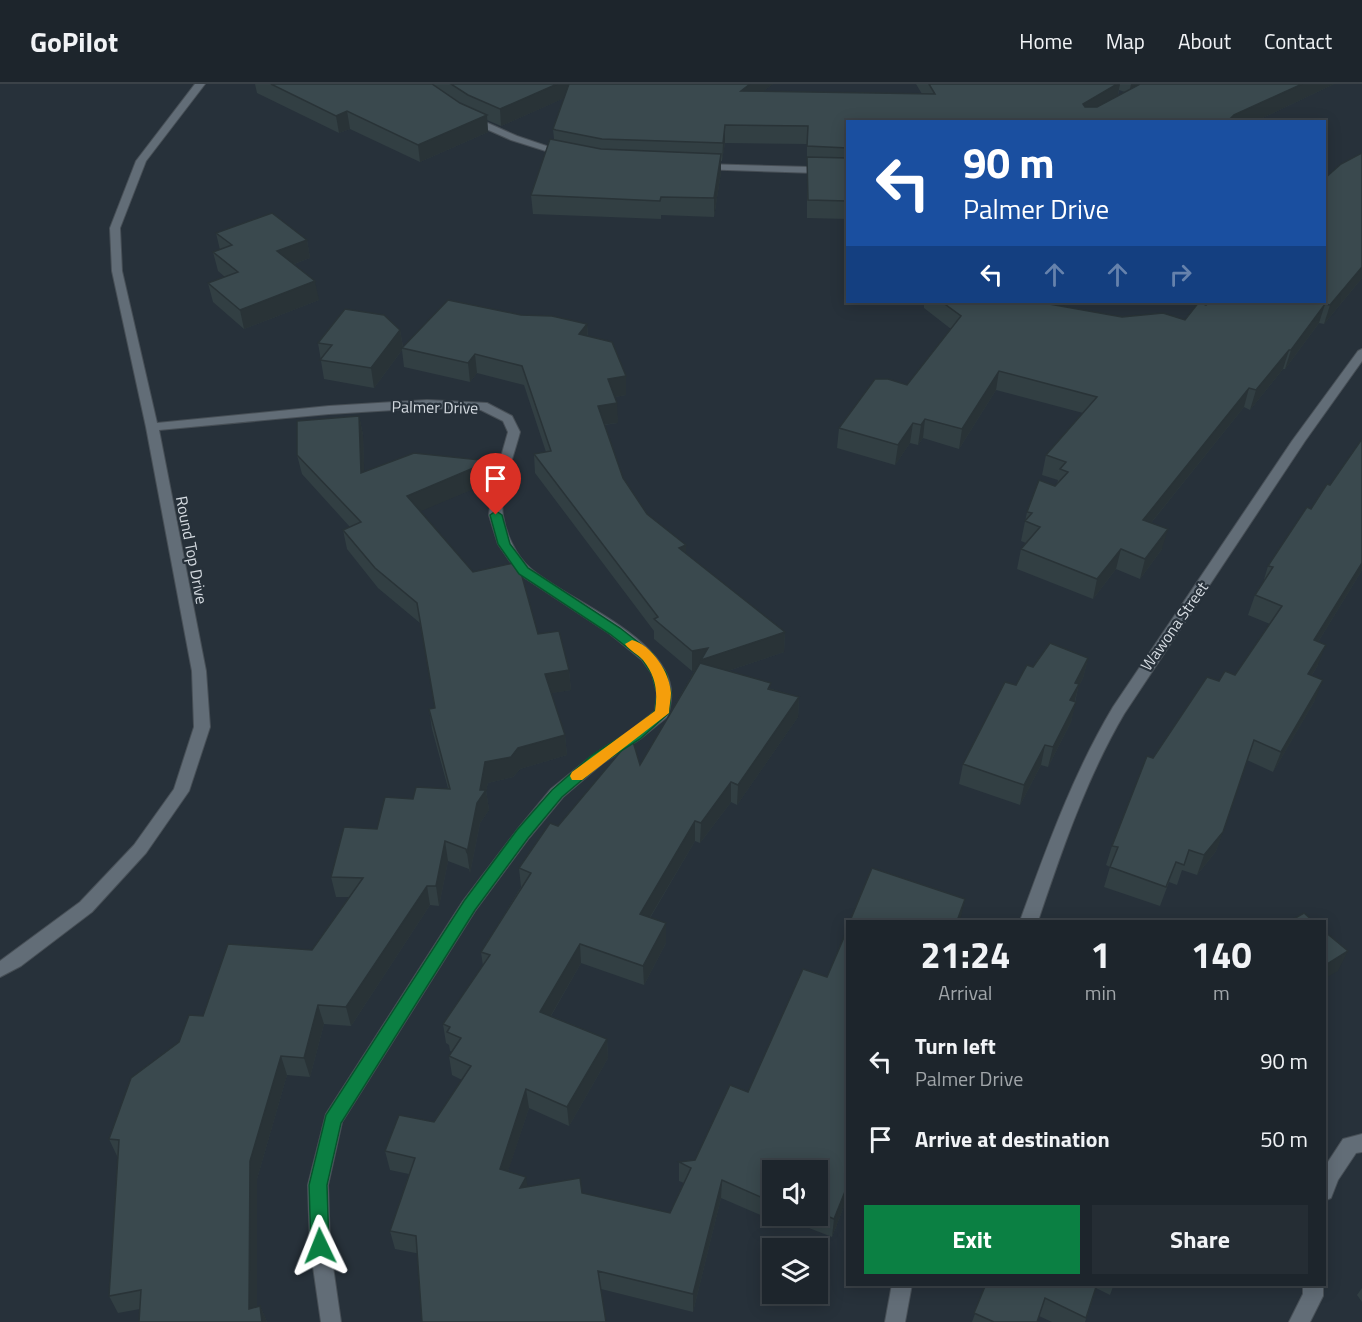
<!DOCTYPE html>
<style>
body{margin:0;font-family:"Titillium Web",sans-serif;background:#252d34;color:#f1f3f6;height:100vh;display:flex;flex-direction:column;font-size:22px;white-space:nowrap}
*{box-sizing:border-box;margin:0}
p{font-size:20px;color:#a0a5a9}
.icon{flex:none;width:33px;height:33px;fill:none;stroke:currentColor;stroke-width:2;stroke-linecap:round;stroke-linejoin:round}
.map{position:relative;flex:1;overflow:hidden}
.details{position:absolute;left:846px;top:836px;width:480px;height:366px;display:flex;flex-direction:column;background:#1d252c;border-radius:0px;box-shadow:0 3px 15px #0003,0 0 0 2px #3b4248}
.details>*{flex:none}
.guide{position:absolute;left:846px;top:36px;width:480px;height:183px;border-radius:0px;box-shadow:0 3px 15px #0003,0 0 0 2px #3b4248;background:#1a4fa0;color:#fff;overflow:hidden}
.fabs{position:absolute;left:762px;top:1076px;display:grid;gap:12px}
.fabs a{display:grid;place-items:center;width:66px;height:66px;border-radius:0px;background:#1d252c;box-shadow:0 3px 15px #0003,0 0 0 2px #3b4248;font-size:30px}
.pin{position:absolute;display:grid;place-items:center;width:51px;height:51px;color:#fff;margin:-62px -26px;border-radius:50% 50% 50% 0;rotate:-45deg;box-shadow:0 0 6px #0007}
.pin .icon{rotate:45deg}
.me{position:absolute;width:66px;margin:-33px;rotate:358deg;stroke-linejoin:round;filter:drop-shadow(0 0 4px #0008)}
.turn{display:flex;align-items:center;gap:21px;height:126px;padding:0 18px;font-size:27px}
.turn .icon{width:78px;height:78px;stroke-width:2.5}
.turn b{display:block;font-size:42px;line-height:51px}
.lanes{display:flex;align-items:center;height:57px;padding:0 18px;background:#0003;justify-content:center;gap:30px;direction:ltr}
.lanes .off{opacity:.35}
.eta{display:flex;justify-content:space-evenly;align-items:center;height:102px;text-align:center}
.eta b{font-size:36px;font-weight:700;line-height:42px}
.button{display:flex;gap:12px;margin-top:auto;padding:12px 18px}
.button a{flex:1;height:69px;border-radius:0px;background:#0b8043;color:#fff;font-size:24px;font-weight:700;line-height:69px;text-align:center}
.button a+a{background:#252d34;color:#f1f3f6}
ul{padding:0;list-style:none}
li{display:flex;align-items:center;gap:18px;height:78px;padding:0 18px}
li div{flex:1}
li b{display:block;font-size:22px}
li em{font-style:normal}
header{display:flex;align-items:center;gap:36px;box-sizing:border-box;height:84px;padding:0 30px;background:#1d252c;border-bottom:2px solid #3b4248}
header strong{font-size:28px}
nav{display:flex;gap:33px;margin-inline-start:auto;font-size:21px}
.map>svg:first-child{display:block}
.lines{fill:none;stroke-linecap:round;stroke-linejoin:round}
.minor-casing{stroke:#474f56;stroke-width:2}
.minor{fill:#626d77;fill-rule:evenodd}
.wall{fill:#323f43;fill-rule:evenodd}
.shaded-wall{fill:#293337}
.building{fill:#3a494e;stroke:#293337;stroke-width:1.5}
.route{fill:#0b8043;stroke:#07532c;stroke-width:1.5}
.slow{fill:#f59e0b}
.labels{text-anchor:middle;stroke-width:4.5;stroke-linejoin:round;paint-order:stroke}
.street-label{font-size:16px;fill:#d4dae0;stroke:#27313a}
</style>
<header>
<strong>GoPilot</strong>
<nav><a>Home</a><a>Map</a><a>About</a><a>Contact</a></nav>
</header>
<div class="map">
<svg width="1362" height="1238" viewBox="0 0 1362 1238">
<rect width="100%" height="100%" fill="#27313a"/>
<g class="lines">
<g class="minor-casing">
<g id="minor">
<path d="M195,0H205L146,77L120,144L122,187L157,339L329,322L427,316L487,319L512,332L520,348C514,372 499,408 503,432C506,450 516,472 530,484C567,517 677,556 671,615C670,622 670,627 667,633L640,655L603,679L563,713L529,754L475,827L342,1038L328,1101L330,1162L341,1238H321L310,1162L308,1101L326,1030L463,817L517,746L551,705L593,671L630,647L655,627L657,609L652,590L642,576L610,550L519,490L498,460L489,431L493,401L508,348L503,337L481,326L427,324L329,330L159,346L206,587L210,643L189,707L146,769L92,828L21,882L0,893V877L80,818L134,761L174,705L194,643L192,587L146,343L112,187L110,144L136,77Z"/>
<path d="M466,32H472L517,52L570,70L565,73L511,56L466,36Z"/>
<path d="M702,80L848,84V90L698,85L697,83Z"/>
<path d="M1362,265V277L1305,357L1124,630C1086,695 1062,766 1038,837H1020C1047,763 1073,690 1113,623L1292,357L1358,267Z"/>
<path d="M1362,1050V1068L1356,1069L1338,1096L1331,1114L1324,1117V1084L1343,1055Z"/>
<path d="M892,1200H912L905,1238H885Z"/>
<path d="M1303,1200H1323V1212L1310,1238H1289L1303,1210Z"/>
</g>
</g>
<use href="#minor" class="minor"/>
</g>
<g class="wall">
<path d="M255,0H773L763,7L922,10L916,0H1334L1254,38H848V135L807,134V60L725,59L722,77H721V88L714,133L661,131V135L533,130L531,111L554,55L553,45L564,14L501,42L487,36L488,48L420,78L350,45L339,49L257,9ZM1119,6L1125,8L1118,12Z"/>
<path d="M216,149L307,156L310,174L294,180L319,216L244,245L213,218L208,199L225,193L218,187L213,168L220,166Z"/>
<path d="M1362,194L1324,240L1319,239L1285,285H1283L1250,326L1244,323L1151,439L1162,465L1140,495L1116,485L1093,515L1017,485L1021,465L1026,459L1021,457L1027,428L1057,400L1058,396L1042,391L1046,371L1083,329L996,306L959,365L923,354L918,361L910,359L895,381L837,364L839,344L907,301L951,245L924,224V218H1038L1122,233L1185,236L1206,221Z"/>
<path d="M521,231L587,240L588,252L626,292V311L615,313L618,339L604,341L623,394L647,430L686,470L785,548L784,568L728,587L771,605L799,613L798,633L737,721L731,718L700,759L695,757L650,834L666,839V859L644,901L581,879L551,932L607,955L608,974L569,1042L529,1024L508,1087L528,1103L582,1109L670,1129L684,1099L679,1097V1078L695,1076L748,1008L827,893L848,844V1112L832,1153L786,1135L784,1141L721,1114L693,1228L601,1205L395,1165L390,1147L409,1090L390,1086L385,1067L434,1038L462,996L452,991L449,972L452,968L450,967L449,961L446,959L443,940L483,882L481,868L521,803L519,784L558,742L640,681L695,586L692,587L654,555V547L535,389L534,370L546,368L524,301L477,289L470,298L404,283L402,266L374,304L324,295L318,259L400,246L403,263ZM772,1086H818V1131H772Z"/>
<path d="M359,332L363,351L364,388L490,377L492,397L420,427L473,488L538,550L569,586L571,606L551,609L565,651L567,671L520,685L513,693L488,699L486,706L489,726L480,739L470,789L469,785L448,777L439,822L430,821L351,942L324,940L310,993L287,991L257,1095V1223L260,1222L267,1238H139L140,1225L118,1229L109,1212L118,1074L109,1055L179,958L203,932L312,866L349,813H336L331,793L377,745L413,715L448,704L432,645L429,625L435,624L420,539L378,504L347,465L343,446L350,443L302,390L297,371Z"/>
<path d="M1362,355V486L1318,558V581L1312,591L1315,616L1273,688L1247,676L1216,767L1197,791L1182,786L1177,801L1169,798L1160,822L1104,803L1110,783L1106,781L1112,762L1153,674L1219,597L1235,591L1270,540L1248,531L1255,511L1263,499L1268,482L1311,425L1330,401Z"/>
<path d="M1088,574L1083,594L1078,604L1071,638L1048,683L1041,681L1020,721L959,700L963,680L1016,601L1033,583Z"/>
<path d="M986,1200H1114L1110,1211L1096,1204L1085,1238H1052L1039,1232L1037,1238H972Z"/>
<path d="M1362,1204V1218L1357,1211Z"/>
</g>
<g class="shaded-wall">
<path d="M557,0H571V11L501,42L500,25Z"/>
<path d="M750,0H773L740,24L741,7Z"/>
<path d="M1117,0H1120L1117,15L1080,38L1083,20Z"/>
<path d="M1131,0H1146L1129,10Z"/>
<path d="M1302,0H1334L1254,38H1227L1234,31Z"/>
<path d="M347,27L350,45L339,49L336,32Z"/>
<path d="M487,31L488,48L420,78L418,61Z"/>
<path d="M725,41V59L722,77L723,59Z"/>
<path d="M721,70V88L714,133V114Z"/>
<path d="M307,156L310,174L280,185L277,167Z"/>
<path d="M1362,183V194L1324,240L1330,221Z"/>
<path d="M315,197L319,216L244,245L240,226Z"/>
<path d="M1325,220L1319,239L1285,285L1291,266Z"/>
<path d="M587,240L588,259L579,250Z"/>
<path d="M400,246L403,264H402V266L374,304L371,284Z"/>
<path d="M1289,266L1283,285L1250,326L1256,306Z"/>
<path d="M475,270L477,289L470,298L468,279Z"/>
<path d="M999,287L996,306L959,365L962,345Z"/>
<path d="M626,292V311L609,314L608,295Z"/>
<path d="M1249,304L1244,323L1138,455L1143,436Z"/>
<path d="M617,319L618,339L599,341L598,322Z"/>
<path d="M359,332L363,351L365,409L361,389Z"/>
<path d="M925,335L923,354L918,361L921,341Z"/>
<path d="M913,339L910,359L895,381L898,361Z"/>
<path d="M490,377L492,397L410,432L407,412Z"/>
<path d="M1168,445L1162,465L1140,495L1145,475Z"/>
<path d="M686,461V481L679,464Z"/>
<path d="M1121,465L1116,485L1093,515L1097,495Z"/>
<path d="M1362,479V486L1307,576L1314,556Z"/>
<path d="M785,548L784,568L701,596V585L692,587V567Z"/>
<path d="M1326,561L1318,581L1300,610L1308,590Z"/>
<path d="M1088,574L1083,594L1078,604L1074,620L1065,636L1075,599Z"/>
<path d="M569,586L571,606L546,610L545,590Z"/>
<path d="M1323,596L1315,616L1273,688L1281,668Z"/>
<path d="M799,613L798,633L737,721L738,701Z"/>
<path d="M1076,618L1071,638L1048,683L1053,663Z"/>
<path d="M565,651L567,671L520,685L513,693L488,699L486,707V706L489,726L480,739L470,789L467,769L485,678L518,664Z"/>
<path d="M1045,661L1041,681L1020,721L1024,701Z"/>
<path d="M731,698V718L700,759L701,739Z"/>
<path d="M695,737V757L640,850V830Z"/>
<path d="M1223,748L1216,767L1197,791L1204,771Z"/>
<path d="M445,757L448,777L439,822L436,802Z"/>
<path d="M427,802L430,821L351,942L346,923Z"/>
<path d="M965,815L960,837H957Z"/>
<path d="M666,839V859L644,901L643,882Z"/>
<path d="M580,860L581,879L542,947L540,928Z"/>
<path d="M1348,867L1338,887L1324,895V882Z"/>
<path d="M318,921L324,940L310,993L304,974Z"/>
<path d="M607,955L608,974L569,1042L567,1023Z"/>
<path d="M281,972L287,991L257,1095V1238L249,1225L250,1077Z"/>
<path d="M526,1005L529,1024L503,1103L500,1085Z"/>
<path d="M526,1093L529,1111L520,1104Z"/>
<path d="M722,1096L721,1114L693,1228V1210Z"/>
<path d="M848,1100V1112L832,1153L834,1135Z"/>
<path d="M260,1222L267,1238H262Z"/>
</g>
<g class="building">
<path d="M271,0H432L460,19L487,31L418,61L347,27L336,32Z"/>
<path d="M451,0H557L500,25L468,11Z"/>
<path d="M569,0H750L741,7L935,10L929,0H1117L1083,20L1085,23H1097L1140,0H1302L1234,31L1227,38H848V64L807,62L808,42L725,41L723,59L602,55L556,46L553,45Z"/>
<path d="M550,55L601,65L721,70L714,114L661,113L660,117L531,111Z"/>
<path d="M1362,69V183L1330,221L1325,220L1291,266H1289L1256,306L1249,304L1143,436L1168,445L1145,475L1121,465L1097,495L1021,465L1040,443L1025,437L1032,429L1027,428L1039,396L1055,402L1068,388L1060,385L1066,378L1046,371L1097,313L999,287L962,345L925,335L921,341L913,339L898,361L839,344L875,295H888L907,301L961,232L942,218H1038L1122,233L1163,229L1185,236L1199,218L1206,221L1209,218H1324V95L1341,80Z"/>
<path d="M807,73L848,74V117L808,116Z"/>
<path d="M272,129L307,156L277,167L315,197L240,226L208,199L238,188L213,168L232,161L216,149Z"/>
<path d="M448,216L521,231L552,232L587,240L579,250L612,258L626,292L608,295L617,319L598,322L623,394L647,430L686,461L679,464L785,548L701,576L708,564L692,567L654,535L658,533L534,370L551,367L522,282L475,270L468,279L402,264Z"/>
<path d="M345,225L384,231L400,246L371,284L320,276L332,261L318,259Z"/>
<path d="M359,332L361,389L414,369L490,377L407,412L473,488L518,478L538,550L559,547L569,586L545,590L565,651L518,664L511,673L485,678L480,706H486L477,719L467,769L466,765L445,757L436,802H427L346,923L318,921L304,974L281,972L250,1077L249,1225L260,1222L262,1238H139L141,1206L109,1212L119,1056L109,1055L131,994L179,958L189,931L203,932L228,860L312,866L363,794L331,793L344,743L377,745L385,713L413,715L416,703L450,705L429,625L435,624L417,519L375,484L343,446L361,438L297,371V337Z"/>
<path d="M1362,355V479L1314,556L1326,561L1308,590L1323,596L1281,668L1254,656L1223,748L1204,771L1189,766L1184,781L1176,778L1166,803L1110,783L1118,763L1112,762L1147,672L1153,674L1207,593L1219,597L1225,587L1235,591L1282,522L1255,511L1273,483L1268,482L1307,423L1311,425L1327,400L1330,401Z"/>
<path d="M1050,559L1088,574L1075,599L1079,600L1070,616L1076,618L1053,663L1045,661L1024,701L963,680L1005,598L1016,601L1027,581L1033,583Z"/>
<path d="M700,579L771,599L768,605L799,613L738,701L731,698L701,739L695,737L640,830L666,839L643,882L580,860L540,928L607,955L567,1023L526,1005L500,1085L526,1093L520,1104L580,1094L582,1109L670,1129L691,1084L679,1078L695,1076L730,1001L748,1008L803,885L827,893L848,844V1100L834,1135L818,1128V1086H772V1118L722,1096L693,1210L598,1187L606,1238H422L416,1152L390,1147L415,1074L385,1067L399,1031L434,1038L471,982L449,972L461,954L447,948L450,943L443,940L490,871L481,868L531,789L519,784L550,739L558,742L632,654L640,681Z"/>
<path d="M872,784L965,815L957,837H850Z"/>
<path d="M1304,829L1313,837H1290Z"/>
<path d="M1324,847L1348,867L1324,882Z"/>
<path d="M986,1200H1097L1086,1234L1045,1214L1037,1238H994L974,1229Z"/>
</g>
<path class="route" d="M496,427L502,431L510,460L528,484L620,544L652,569L666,589L671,609L669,629L640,655L602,679L562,713L528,754L475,826L341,1039L327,1101L329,1162L327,1168L320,1171L314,1168L311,1162L309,1101L326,1031L464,817L517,746L552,706L592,671L630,647L655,627L657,609L652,590L642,575L610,550L519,490L498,460L490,431Z"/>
<path class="slow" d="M632,556C652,561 670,589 671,609C671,615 669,623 669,629L582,696H572L570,692L572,688L655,627C658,608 656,592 643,576C638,570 630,567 625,560Z"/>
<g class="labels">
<g class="street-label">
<text transform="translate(435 323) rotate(1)" y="6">Palmer Drive</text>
<text transform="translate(192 466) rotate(79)" y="6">Round Top Drive</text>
<text transform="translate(1174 542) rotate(-55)" y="6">Wawona Street</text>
</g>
</g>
</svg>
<div class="fabs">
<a><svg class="icon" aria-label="sound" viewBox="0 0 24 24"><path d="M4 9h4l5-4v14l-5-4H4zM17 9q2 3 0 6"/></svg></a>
<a><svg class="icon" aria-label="layers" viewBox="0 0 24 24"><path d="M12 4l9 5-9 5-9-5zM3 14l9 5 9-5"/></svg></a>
</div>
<div class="pin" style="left:496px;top:431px;background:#d93025"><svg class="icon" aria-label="arrive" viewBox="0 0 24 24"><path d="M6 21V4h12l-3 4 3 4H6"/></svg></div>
<svg class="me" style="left:320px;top:1162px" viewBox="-20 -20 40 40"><path d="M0-17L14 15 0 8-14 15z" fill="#0b8043" stroke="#fff" stroke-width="4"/></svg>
<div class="guide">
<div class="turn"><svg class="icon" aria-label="left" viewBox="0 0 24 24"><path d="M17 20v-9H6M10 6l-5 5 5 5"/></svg><div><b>90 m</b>Palmer Drive</div></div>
<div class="lanes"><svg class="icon" aria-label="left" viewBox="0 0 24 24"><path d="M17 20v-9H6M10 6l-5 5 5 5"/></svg><svg class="icon off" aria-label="ahead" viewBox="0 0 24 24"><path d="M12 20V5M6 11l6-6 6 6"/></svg><svg class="icon off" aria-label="ahead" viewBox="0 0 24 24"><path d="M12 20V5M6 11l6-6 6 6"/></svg><svg class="icon off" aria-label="right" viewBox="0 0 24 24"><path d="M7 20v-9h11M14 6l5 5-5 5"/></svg></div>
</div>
<section class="details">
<div class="eta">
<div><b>21:24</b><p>Arrival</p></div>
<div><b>1</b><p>min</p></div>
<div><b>140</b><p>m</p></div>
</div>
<ul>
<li><svg class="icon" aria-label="left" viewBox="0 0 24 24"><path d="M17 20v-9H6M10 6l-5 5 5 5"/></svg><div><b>Turn left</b><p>Palmer Drive</p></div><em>90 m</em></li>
<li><svg class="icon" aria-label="arrive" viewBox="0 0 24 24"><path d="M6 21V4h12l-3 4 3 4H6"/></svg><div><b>Arrive at destination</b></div><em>50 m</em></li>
</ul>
<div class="button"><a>Exit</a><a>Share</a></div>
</section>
</div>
